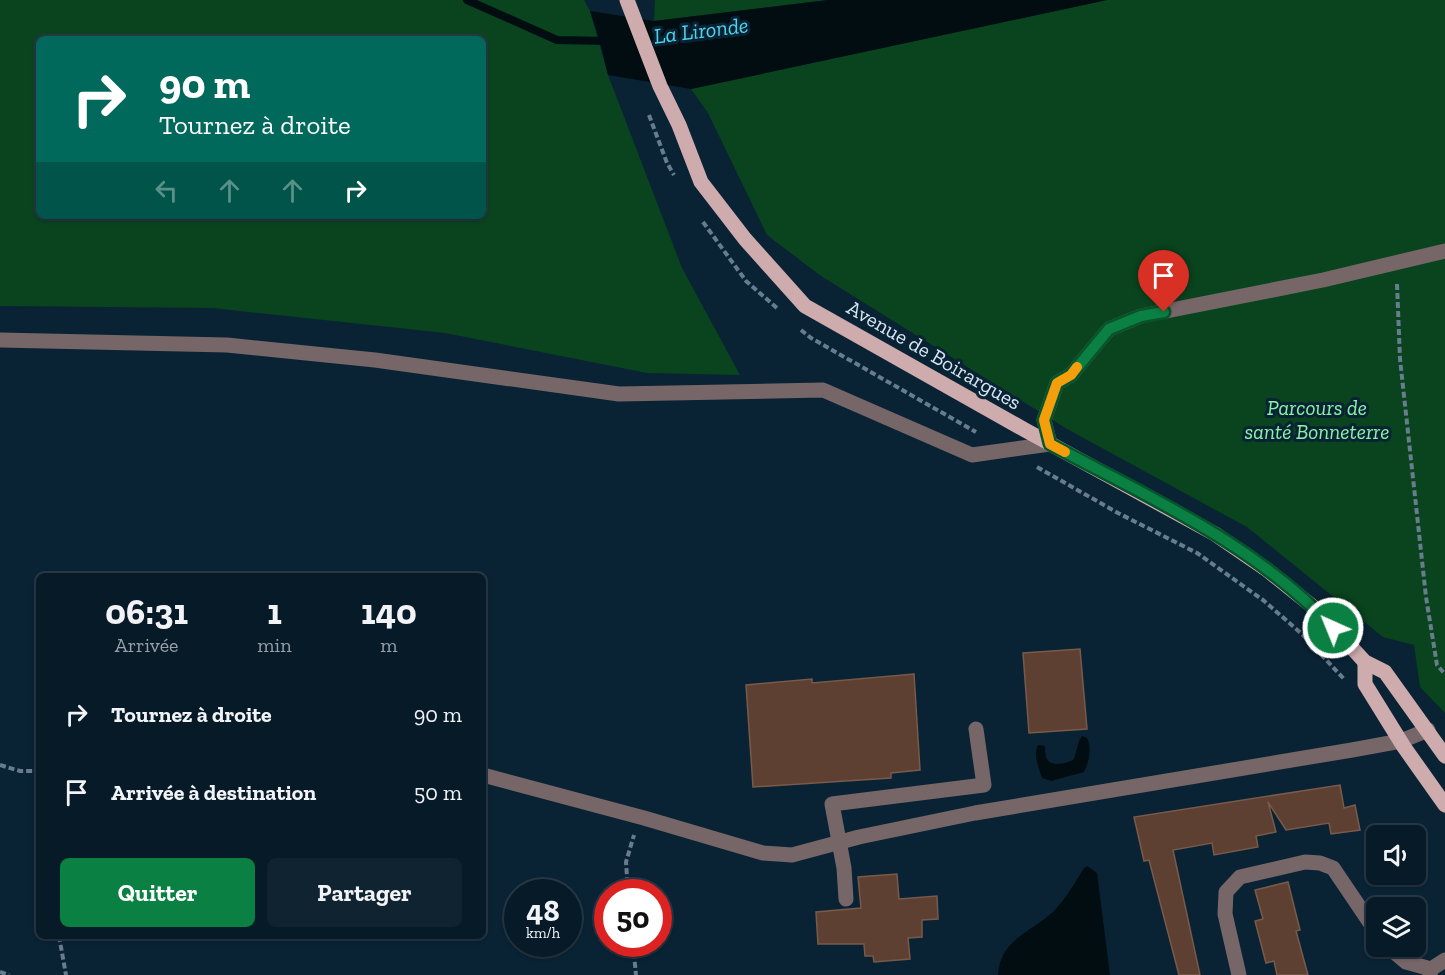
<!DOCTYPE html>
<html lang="fr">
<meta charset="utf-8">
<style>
body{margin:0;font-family:"Zilla Slab",serif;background:#102330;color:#f1f3f6;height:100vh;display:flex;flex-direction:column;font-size:22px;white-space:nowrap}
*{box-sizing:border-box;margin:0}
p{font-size:20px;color:#98a1a8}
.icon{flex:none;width:33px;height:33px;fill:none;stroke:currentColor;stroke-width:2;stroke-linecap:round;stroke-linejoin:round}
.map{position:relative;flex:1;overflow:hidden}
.details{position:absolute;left:36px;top:573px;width:450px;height:366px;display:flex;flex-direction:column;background:#071a28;border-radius:9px;box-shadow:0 2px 4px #0004,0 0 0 2px #283845}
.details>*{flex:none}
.hud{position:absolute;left:36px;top:36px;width:450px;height:183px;border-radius:9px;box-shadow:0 2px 4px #0004,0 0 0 2px #283845;background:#00695c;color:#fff;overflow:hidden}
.fabs{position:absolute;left:1366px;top:825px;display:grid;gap:12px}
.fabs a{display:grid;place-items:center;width:60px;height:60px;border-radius:9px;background:#071a28;box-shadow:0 2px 4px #0004,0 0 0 2px #283845;font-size:30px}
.speed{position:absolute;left:504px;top:879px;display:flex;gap:12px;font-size:30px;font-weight:700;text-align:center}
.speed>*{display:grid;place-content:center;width:78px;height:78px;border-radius:50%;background:#071a28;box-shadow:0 2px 4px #0004,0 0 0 2px #283845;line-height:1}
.speed small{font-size:15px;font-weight:400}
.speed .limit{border:9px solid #d22;background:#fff;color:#111}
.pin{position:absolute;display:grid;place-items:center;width:51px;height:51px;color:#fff;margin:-62px -26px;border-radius:50% 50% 50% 0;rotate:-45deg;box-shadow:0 0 6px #0007}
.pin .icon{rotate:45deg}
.me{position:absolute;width:66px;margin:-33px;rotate:316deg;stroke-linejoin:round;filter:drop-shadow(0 0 4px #0008)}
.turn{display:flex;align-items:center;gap:21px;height:126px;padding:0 24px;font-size:27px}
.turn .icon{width:78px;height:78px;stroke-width:2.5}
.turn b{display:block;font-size:42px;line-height:51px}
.lanes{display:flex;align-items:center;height:57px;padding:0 24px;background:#0003;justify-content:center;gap:30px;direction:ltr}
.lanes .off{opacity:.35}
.eta{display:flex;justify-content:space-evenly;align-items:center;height:102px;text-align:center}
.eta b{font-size:36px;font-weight:700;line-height:42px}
.action{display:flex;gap:12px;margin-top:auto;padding:12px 24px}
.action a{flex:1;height:69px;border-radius:9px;background:#0b8043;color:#fff;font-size:24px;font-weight:700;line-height:69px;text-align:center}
.action a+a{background:#102330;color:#f1f3f6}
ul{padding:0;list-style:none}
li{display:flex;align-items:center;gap:18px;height:78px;padding:0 24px}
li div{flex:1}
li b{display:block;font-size:22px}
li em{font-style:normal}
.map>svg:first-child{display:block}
.green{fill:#09441e;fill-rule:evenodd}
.water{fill:#010d10}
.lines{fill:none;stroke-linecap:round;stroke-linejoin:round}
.stream{stroke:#010d10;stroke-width:8}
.building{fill:#5d4031;stroke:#785a4a;stroke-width:1.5}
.path{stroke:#677c8c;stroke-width:4;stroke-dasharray:6 3;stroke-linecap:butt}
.minor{stroke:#766667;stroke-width:15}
.major{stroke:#ceacae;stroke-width:15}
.route-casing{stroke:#07532c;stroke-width:15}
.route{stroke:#0b8043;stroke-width:10}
.slow{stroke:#f59e0b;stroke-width:10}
.labels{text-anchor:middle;stroke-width:6;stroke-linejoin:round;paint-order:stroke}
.street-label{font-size:21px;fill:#d7e6f2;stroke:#092335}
.park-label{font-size:21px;font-style:italic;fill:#89f3a3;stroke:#092335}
.water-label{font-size:22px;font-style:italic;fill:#4ed4ed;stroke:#092335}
</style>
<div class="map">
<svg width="1445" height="975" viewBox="0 0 1445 975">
<rect width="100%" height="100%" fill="#092335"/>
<g class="green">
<path d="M0,0H584L590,11L608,75L682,268L740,375L647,373L445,333L213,308L0,306ZM39,39H483V216H39Z"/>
<path d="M655,0H828L654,21Z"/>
<path d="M1107,0H1445V713L1420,687L1414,645L1383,637L1247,527L1067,429L821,276L767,235L708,113L691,89Z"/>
</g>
<g class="water">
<path d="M828,0H1107L691,89L608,75L600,42L590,11L654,21Z"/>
<path d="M1082,736L1087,738C1092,749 1089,762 1084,772L1051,781L1042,778C1039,769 1033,755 1038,745L1045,746C1045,749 1045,753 1046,757C1050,768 1067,764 1074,759L1079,741Z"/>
<path d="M1087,866L1097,873L1110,975H998C1000,939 1032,932 1054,911C1066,898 1075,883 1084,868Z"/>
</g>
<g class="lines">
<path class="stream" d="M467,0L557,40L609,41"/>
</g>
<g class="building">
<path d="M1080,649L1087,729L1029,733L1023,653Z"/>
<path d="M914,674L920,770L891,773V778L753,787L746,685L812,679V683Z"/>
<path d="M1340,785L1344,808L1355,805L1360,830L1331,834L1329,823L1286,830L1268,802L1276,832L1256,836L1258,847L1214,855L1212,843L1173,850L1200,975H1179L1149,860L1144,861L1134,817Z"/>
<path d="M897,874L899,899L937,896L938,919L922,920V937L908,938L910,959L874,962L873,956H865L864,944H818L816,912L861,908L858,877Z"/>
<path d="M1288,882L1300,930L1296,931L1308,975H1277L1274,961L1266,963L1255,921L1263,919L1255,890Z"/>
</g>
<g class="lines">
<g class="path">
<path d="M649,115L667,163L674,175"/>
<path d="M703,222L746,281L778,309"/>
<path d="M1397,284L1400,359L1426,597L1437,665L1445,674"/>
<path d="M801,330L811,338L976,432"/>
<path d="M1037,467L1118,513L1197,553L1263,600L1302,634L1344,679"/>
<path d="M0,765L20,771H39"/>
<path d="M628,892L626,862L634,835"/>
<path d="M59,936L66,975"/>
<path d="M633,944L636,975"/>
<path d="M0,972L9,975"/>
</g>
<g class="minor">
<path d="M0,340L227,345L375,360L619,394L823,390L972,455L1050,444L1044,420L1057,383L1071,375L1109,329L1141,316L1323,280L1445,251"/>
<path d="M483,775L644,818L763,853L792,855L859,837L975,813L1352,750L1401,741L1428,730"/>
<path d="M846,899L844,868L832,804L984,785L976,729"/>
<path d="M1387,946L1406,962L1431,969"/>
<path d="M1239,975L1225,914L1226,892L1240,877L1305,862L1320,863L1333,868L1377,933"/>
<path d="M1430,975L1431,969L1445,960"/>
</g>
<g class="major">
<path d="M627,0L660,86L679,125L701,182L745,239L805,306L1025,430L1215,534L1266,569L1317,610L1365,662L1385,672L1445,756"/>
<path d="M1365,662V684L1404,747L1445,805"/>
</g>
</g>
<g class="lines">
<g class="route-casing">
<path id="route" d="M1164,312L1141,316L1109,329L1071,375L1057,383L1044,420L1050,444C1148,497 1257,545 1333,628"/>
</g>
<use href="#route" class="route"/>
<path class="slow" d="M1065,452L1050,444L1044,420L1057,383L1071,375L1077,367"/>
</g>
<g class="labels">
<g class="street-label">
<text transform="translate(934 355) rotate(30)" y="7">Avenue de Boirargues</text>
</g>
<g class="park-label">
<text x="1317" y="415">Parcours de<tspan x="1317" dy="24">santé Bonneterre</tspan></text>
</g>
<g class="water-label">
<text transform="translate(701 30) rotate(-7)" y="8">La Lironde</text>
</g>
</g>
</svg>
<div class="fabs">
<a><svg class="icon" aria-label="sound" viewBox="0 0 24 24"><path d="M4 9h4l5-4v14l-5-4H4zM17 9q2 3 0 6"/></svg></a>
<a><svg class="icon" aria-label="layers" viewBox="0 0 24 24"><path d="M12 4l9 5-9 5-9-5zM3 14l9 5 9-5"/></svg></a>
</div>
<div class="speed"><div>48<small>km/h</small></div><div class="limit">50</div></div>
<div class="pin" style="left:1164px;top:312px;background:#d93025"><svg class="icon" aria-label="arrive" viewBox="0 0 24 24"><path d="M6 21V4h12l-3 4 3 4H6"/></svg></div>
<svg class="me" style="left:1333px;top:628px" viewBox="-20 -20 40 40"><circle r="17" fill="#0b8043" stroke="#fff" stroke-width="3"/><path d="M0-11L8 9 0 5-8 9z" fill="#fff"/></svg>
<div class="hud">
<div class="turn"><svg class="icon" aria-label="right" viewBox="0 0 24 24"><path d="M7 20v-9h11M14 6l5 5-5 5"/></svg><div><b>90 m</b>Tournez à droite</div></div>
<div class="lanes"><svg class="icon off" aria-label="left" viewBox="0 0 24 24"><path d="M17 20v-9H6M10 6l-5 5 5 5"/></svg><svg class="icon off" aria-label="ahead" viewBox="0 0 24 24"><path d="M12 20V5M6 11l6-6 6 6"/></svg><svg class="icon off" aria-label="ahead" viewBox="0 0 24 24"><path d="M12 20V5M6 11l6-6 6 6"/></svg><svg class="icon" aria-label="right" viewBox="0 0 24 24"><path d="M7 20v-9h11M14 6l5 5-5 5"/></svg></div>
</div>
<section class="details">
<div class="eta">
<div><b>06:31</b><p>Arrivée</p></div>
<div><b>1</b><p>min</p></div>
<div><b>140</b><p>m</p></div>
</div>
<ul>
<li><svg class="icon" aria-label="right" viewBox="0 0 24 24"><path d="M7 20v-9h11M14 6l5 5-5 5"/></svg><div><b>Tournez à droite</b></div><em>90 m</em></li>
<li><svg class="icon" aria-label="arrive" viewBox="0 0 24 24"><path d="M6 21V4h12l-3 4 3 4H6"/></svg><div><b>Arrivée à destination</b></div><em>50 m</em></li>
</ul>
<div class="action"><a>Quitter</a><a>Partager</a></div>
</section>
</div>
